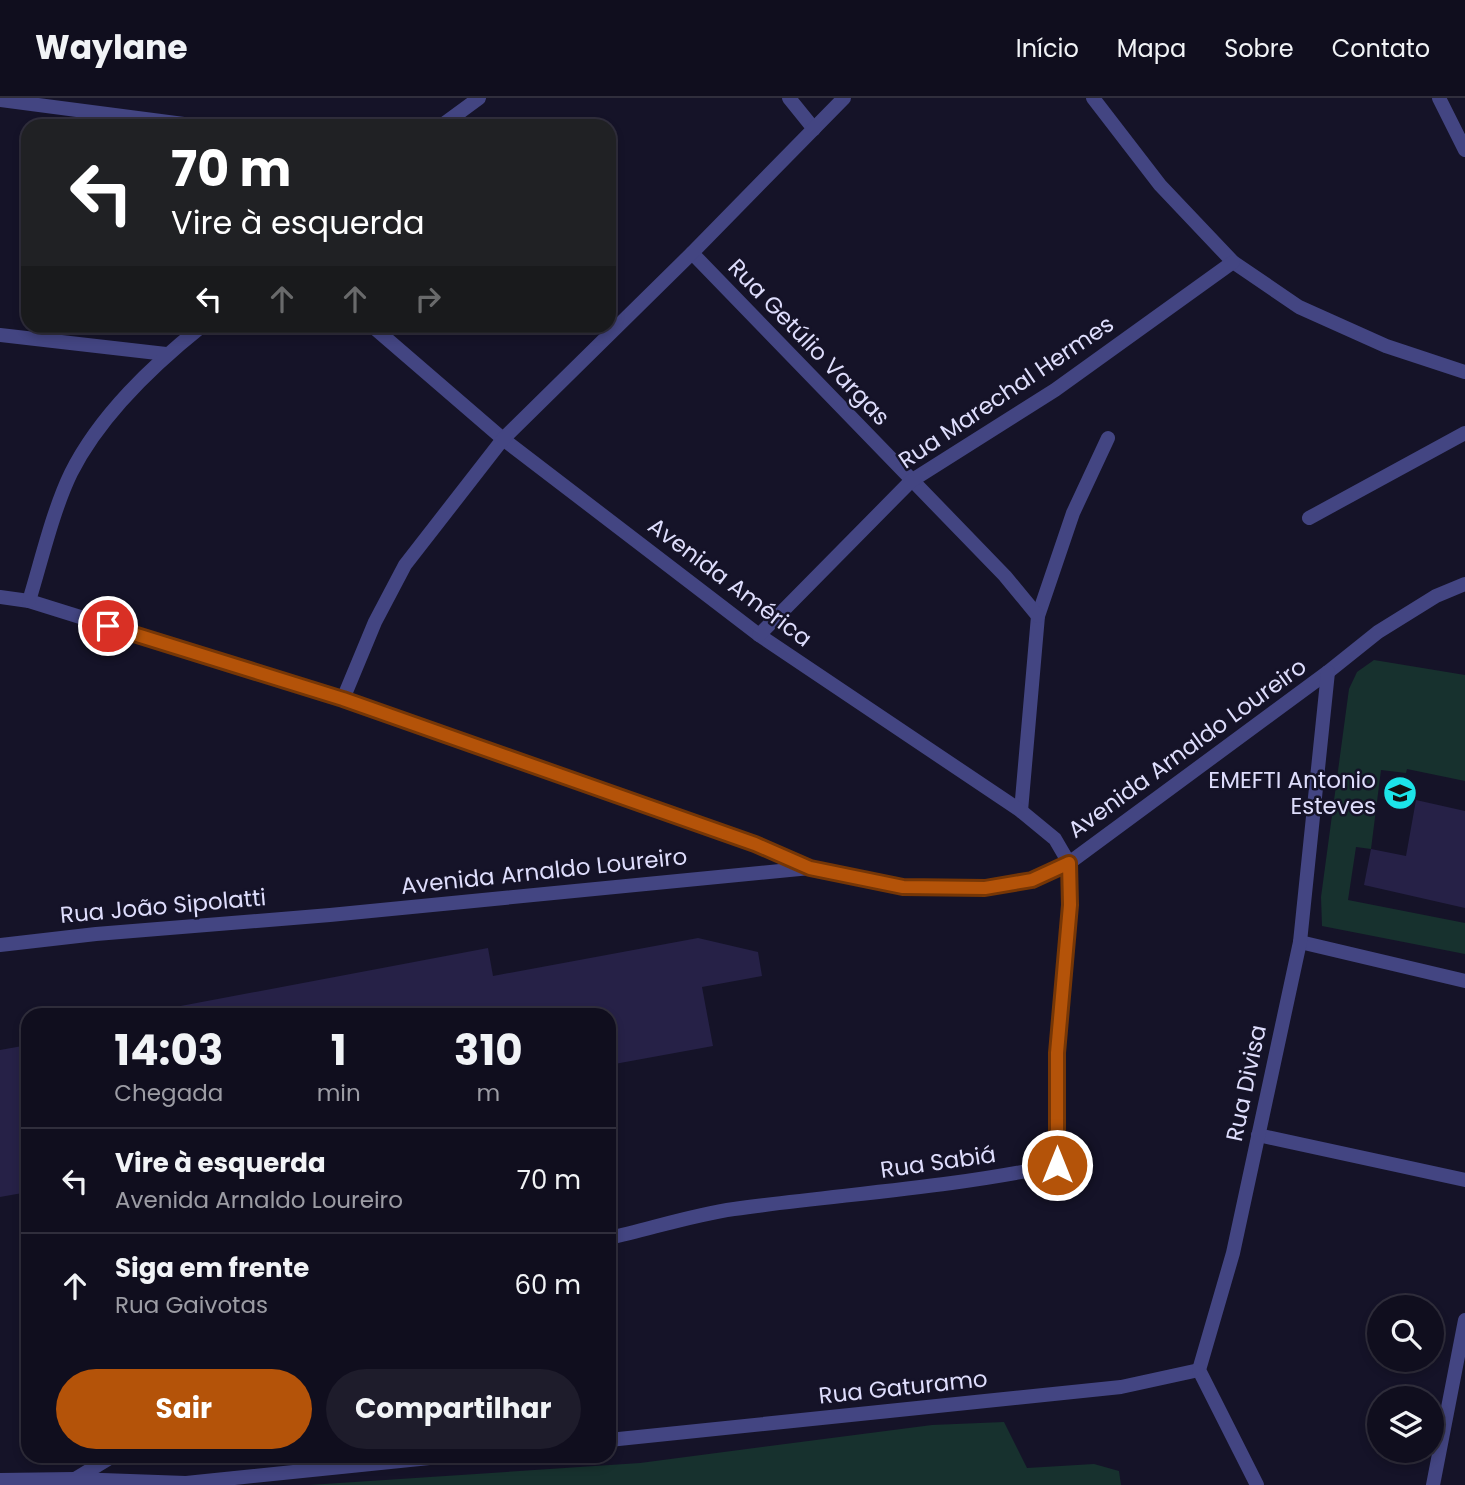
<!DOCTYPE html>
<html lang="pt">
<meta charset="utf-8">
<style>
body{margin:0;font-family:Poppins,sans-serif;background:#1e1c2b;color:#f1f3f6;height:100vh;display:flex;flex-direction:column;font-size:26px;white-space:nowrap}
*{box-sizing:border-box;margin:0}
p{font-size:23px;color:#9c9ca4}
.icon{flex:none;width:38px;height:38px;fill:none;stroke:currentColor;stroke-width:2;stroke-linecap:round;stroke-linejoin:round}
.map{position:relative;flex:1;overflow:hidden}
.drawer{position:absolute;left:21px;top:910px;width:595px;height:455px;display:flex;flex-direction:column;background:#100e1e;border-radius:21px;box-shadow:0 4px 10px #0003,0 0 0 2px #302e3c}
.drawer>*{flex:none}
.hud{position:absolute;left:21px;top:21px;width:595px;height:214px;border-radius:21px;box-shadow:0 4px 10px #0003,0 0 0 2px #302e3c;background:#202124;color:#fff;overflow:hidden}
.tools{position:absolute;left:1367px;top:1197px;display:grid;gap:14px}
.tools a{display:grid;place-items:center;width:77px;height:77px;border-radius:50%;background:#100e1e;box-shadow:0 4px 10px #0003,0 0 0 2px #302e3c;font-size:35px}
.pin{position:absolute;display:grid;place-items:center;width:60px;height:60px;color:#fff;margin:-30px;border:4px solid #fff;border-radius:50%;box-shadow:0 2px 7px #0007}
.me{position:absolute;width:77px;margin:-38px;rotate:0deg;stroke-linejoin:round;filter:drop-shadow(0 0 5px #0008)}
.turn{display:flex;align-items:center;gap:24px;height:147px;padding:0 35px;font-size:32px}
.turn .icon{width:91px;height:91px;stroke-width:2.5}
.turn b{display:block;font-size:49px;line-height:60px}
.lanes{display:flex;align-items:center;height:66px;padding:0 35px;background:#0003;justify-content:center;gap:35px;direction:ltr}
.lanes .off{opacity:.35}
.eta{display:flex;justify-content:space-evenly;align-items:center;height:119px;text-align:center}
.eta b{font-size:42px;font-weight:700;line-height:49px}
.button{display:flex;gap:14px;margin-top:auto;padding:14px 35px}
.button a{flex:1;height:80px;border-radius:42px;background:#b45309;color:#fff;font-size:28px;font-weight:700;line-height:80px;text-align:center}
.button a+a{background:#1e1c2b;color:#f1f3f6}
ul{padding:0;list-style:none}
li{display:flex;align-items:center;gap:21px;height:105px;padding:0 35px;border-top:2px solid #302e3c}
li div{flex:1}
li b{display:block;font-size:26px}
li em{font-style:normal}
header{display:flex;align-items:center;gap:42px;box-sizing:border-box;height:98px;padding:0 35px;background:#100e1e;border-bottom:2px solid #302e3c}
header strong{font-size:33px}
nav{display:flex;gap:38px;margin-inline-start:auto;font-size:24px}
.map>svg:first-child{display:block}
.green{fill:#17312e}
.building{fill:#262147}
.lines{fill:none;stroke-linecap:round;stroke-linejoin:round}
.service{stroke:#434582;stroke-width:14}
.minor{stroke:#434582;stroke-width:14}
.route-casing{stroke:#753606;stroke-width:18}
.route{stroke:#b45309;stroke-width:12}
.labels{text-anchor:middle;stroke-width:5;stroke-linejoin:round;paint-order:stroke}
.street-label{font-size:23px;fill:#deddfc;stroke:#151328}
.poi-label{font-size:23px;fill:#deddfc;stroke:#151328;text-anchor:end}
</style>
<header>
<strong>Waylane</strong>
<nav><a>Início</a><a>Mapa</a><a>Sobre</a><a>Contato</a></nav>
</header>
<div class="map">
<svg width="1465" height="1387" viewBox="0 0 1465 1387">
<rect width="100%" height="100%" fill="#151328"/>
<g class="green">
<path d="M1374,562L1465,577V683L1407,671L1406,675L1381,672L1371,751L1356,749L1348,802L1465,825V856L1322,828L1321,799L1349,591L1357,574Z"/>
<path d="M1004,1324L1027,1370L1094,1366L1119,1373L1121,1387H309L640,1365L932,1327Z"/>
</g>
<g class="building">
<path d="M1416,702L1465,713V810L1364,787L1371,751L1406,758Z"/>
<path d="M698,840L758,854L762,878L702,889L713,948L609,967V917H133L488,850L493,878Z"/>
<path d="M28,947V1094L0,1099V952Z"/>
</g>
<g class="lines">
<path class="service" d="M1021,713L1038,518L1073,415L1108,340"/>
<g class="minor">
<path d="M789,0L814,31"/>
<path d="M1093,0L1160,87L1233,164L1299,209L1386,248L1465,274"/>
<path d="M1439,0L1465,52"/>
<path d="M0,2L199,28"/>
<path d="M441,28L479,0"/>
<path d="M692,155L1005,478L1038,518"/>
<path d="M372,228L503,341L759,537L1021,713L1055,741L1069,765L1070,807L1057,955V1067C950,1090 842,1096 734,1111C692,1117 650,1131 609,1140"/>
<path d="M0,237L166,256"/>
<path d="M1309,420L1465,335"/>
<path d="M0,499L29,503L343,601L755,746L808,769"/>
<path d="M29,503C41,464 53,412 71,375C100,317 152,268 202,228"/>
<path d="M759,537L911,383L1055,292L1233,164"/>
<path d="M343,601L375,524L405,467L503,341L692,155L844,0"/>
<path d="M1300,844L1465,883"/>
<path d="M0,847L96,836L330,817L810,770L903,789L985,791L1032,782L1069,765L1328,574L1378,534L1436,498L1465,486"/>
<path d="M1258,1037L1465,1082"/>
<path d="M609,1342L1121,1289L1199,1272"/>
<path d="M75,1381L113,1358"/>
<path d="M0,1382L74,1381L186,1385L449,1358"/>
<path d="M1257,1387L1199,1272L1233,1155L1300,844L1328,574"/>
<path d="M1433,1387L1465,1222"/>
</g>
</g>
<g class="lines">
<g class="route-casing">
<path id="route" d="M108,528L343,601L755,746L810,770L903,789L985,790L1032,782L1069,765L1070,807L1057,955V1067"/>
</g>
<use href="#route" class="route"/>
</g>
<defs>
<g id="school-disc" transform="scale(1.75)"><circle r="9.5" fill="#1ce4e8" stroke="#151328"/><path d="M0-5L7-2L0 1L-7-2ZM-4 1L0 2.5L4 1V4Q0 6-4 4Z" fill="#111"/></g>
</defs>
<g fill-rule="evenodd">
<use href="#school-disc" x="1400" y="695"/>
</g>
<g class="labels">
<g class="street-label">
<text transform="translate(809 244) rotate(46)" y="8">Rua Getúlio Vargas</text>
<text transform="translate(1006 294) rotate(-34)" y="8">Rua Marechal Hermes</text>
<text transform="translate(730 484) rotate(37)" y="8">Avenida América</text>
<text transform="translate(1187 650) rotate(-36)" y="8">Avenida Arnaldo Loureiro</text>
<text transform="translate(544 773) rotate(-6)" y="8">Avenida Arnaldo Loureiro</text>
<text transform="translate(163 808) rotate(-5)" y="8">Rua João Sipolatti</text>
<text transform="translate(1246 985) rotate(-78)" y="8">Rua Divisa</text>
<text transform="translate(938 1064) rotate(-8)" y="8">Rua Sabiá</text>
<text transform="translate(903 1289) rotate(-6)" y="8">Rua Gaturamo</text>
</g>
<g class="poi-label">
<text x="1376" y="690">EMEFTI Antonio<tspan x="1376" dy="26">Esteves</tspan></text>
</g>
</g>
</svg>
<div class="tools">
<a><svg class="icon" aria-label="search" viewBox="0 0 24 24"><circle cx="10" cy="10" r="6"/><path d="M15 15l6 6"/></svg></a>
<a><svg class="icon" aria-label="layers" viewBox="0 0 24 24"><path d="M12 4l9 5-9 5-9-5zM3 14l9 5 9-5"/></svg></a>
</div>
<div class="pin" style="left:108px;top:528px;background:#d93025"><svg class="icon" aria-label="arrive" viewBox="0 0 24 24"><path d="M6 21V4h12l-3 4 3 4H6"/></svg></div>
<svg class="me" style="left:1057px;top:1067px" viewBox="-20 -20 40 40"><circle r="17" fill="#b45309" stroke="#fff" stroke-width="3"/><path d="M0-11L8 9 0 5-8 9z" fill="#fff"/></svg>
<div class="hud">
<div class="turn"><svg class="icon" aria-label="left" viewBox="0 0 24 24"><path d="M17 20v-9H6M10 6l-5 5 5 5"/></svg><div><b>70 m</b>Vire à esquerda</div></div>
<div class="lanes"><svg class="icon" aria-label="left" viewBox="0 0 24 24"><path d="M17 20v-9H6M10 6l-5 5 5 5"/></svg><svg class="icon off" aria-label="ahead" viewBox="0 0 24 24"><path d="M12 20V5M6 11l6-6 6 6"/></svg><svg class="icon off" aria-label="ahead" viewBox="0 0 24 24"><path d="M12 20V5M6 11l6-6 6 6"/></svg><svg class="icon off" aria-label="right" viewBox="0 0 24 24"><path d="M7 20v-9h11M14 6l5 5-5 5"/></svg></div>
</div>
<section class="drawer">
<div class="eta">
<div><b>14:03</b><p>Chegada</p></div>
<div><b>1</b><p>min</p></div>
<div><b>310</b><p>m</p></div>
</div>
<ul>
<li><svg class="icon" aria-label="left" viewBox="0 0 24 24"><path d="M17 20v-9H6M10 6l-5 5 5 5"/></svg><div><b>Vire à esquerda</b><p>Avenida Arnaldo Loureiro</p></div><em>70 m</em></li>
<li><svg class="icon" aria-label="ahead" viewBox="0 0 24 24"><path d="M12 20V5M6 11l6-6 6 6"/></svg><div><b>Siga em frente</b><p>Rua Gaivotas</p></div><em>60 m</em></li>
</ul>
<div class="button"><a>Sair</a><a>Compartilhar</a></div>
</section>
</div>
